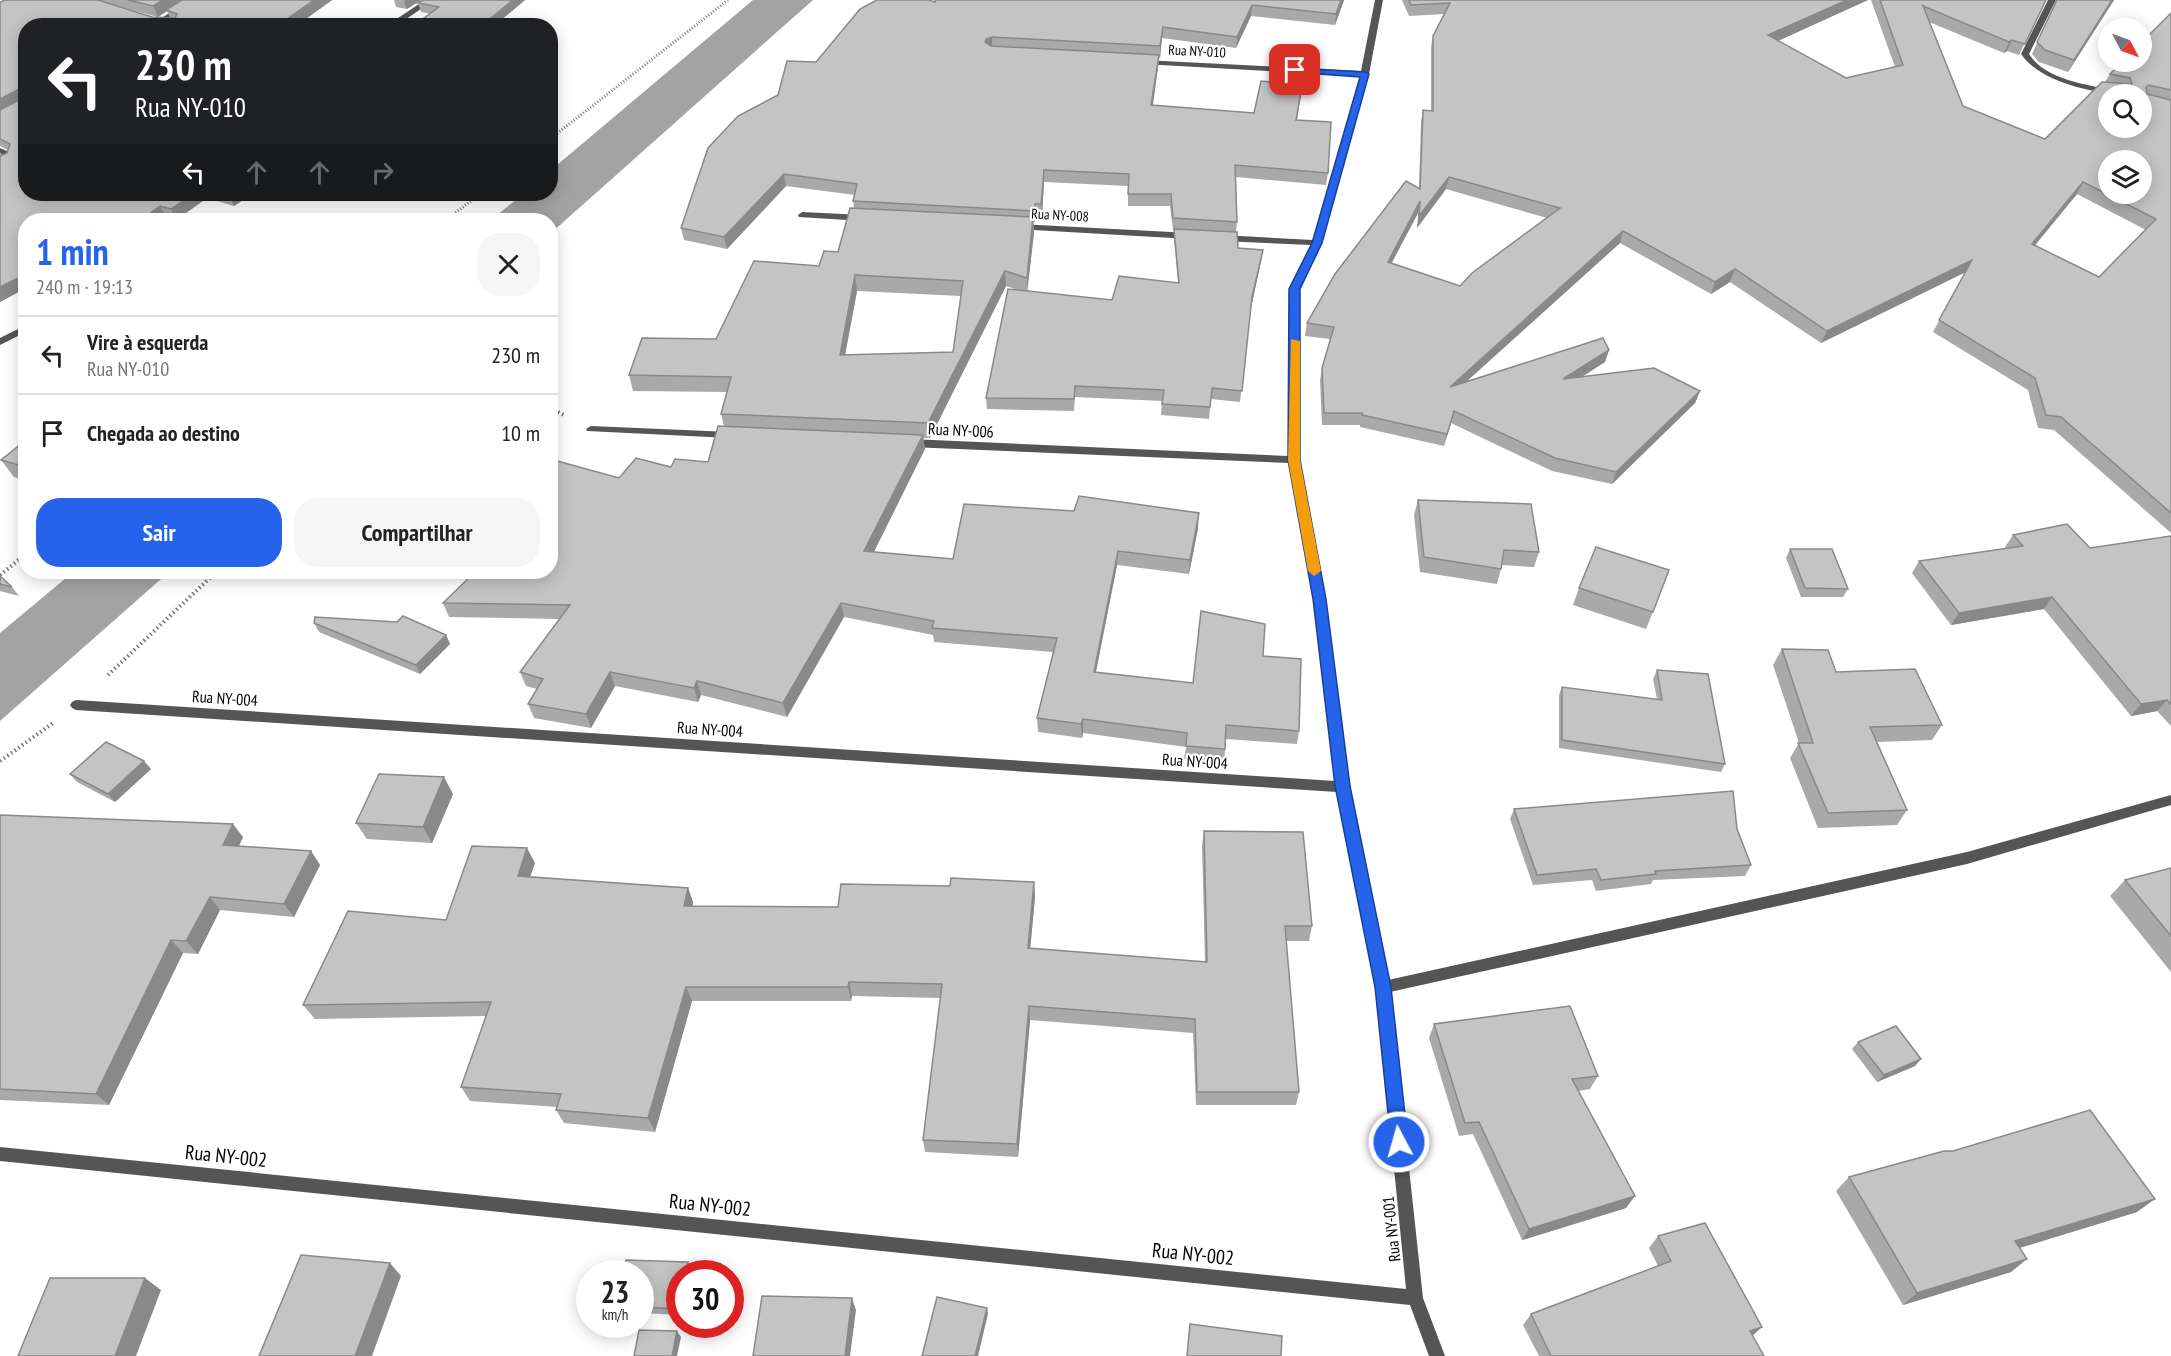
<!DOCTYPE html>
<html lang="pt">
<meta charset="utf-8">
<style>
body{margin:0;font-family:"PT Sans Narrow",sans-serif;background:#f6f6f6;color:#222;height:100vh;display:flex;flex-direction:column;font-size:22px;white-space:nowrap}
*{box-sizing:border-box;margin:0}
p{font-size:20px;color:#767676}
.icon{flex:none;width:33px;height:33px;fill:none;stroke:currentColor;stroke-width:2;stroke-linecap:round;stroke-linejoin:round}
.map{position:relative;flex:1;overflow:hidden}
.sheet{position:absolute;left:18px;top:213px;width:540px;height:366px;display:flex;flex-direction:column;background:#fff;border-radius:24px;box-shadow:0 3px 15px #0003}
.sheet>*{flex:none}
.hud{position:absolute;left:18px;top:18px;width:540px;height:183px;border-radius:24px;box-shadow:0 3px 15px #0003;background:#202124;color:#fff;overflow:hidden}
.needle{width:39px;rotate:131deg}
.buttons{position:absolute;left:2098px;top:18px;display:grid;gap:12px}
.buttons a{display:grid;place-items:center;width:54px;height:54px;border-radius:50%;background:#fff;box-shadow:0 3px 15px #0003;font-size:30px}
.speed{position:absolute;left:576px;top:1260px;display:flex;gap:12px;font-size:30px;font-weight:700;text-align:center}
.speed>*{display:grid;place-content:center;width:78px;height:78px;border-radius:50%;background:#fff;box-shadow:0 3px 15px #0003;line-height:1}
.speed small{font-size:15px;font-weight:400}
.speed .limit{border:9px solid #d22;background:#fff;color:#111}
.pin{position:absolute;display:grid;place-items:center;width:51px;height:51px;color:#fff;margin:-26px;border-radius:12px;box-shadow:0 3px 9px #0006}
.me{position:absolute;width:66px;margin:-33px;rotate:354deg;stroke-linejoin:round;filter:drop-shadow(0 0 4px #0008)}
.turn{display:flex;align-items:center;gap:21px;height:126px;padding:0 18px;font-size:27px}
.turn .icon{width:78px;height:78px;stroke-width:2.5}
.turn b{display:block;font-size:42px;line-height:51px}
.lanes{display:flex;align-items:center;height:57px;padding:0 18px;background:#0003;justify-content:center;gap:30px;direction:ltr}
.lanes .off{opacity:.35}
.round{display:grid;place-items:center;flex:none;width:63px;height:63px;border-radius:24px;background:#f6f6f6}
.summary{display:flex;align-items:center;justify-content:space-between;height:102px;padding:0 18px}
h1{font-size:36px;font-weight:700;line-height:45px;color:#2563eb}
.primary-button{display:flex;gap:12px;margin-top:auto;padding:12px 18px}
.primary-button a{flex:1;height:69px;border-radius:24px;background:#2563eb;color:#fff;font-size:24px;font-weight:700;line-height:69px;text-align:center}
.primary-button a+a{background:#f6f6f6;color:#222}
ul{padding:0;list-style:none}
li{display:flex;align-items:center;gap:18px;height:78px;padding:0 18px;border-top:2px solid #e0e0e0}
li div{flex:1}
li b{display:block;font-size:22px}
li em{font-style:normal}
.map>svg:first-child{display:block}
.water{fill:#a3a3a3}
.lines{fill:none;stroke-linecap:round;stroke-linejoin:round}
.path-far1{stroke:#777;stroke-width:3;stroke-dasharray:1 2;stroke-linecap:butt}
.path{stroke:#777;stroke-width:4;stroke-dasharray:1.5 3;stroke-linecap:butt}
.minor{fill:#555;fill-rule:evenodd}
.wall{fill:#a9a9a9;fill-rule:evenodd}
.shaded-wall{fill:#898989}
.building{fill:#c4c4c4;stroke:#898989;stroke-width:1.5;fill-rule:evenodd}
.route{fill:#2563eb;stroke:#184099;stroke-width:1.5}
.slow{fill:#f59e0b}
.labels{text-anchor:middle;stroke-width:4.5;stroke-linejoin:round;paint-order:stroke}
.far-street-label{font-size:14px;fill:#000;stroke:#fff}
.street-label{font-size:16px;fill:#000;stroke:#fff}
.near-street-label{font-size:20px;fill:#000;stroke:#fff}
</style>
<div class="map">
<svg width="2171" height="1356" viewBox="0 0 2171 1356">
<rect width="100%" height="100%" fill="#fff"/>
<g class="water">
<path d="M753,0H813L551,233L550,220H491L523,194H550L551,170Z"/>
<path d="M73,572H169L0,721V633Z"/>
</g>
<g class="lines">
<g class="path-far1">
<path d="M550,139L728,0"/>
<path d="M446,220L480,194"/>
</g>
<g class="path">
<path d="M550,408L566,416"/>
<path d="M0,575L26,554"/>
<path d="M108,675L216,572"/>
<path d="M0,761L53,723"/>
</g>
<g class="minor">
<path d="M190,0H199L159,26H149Z"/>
<path d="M425,0H434L396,26H386Z"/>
<path d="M1375,0H1383L1369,74L1322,243L1300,289L1299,460L1325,599L1348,787L1388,980L1967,852L2171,795V805L1967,864L1390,992L1423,1298L1445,1356H1429L1410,1305L0,1161V1147L1406,1289L1376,987L1337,792L76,710L72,708L70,705L72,702L76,700L1335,781L1313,599L1289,463L910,447L905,443L910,439L1289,456L1290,289L1311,245L1222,241L1217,238L1222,235L1313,240L1360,76L1143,64L1139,62L1143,60L1361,71Z"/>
<path d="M2048,0H2056L2029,54C2047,82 2093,85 2123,92L2124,94C2092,94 2039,81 2021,54Z"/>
<path d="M0,148L14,154L12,162L0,168V161L5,159V155L0,154Z"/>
<path d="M802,212L863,215L868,218L863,221L799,217L798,215Z"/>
<path d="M1019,224L1190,233L1195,236L1190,239L1016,229L1014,227Z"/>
<path d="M26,325V332L0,345V338Z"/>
<path d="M591,426L730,432L735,435L730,438L587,431L586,429Z"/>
</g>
</g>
<g class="wall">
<path d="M5,0H332L296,26H26V194H252L234,206L207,198L176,220L166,217L26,220V288L0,302V152L2,155L7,153L8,150L0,146V2ZM121,7L158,17L167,11L170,18L152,17Z"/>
<path d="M394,0H421L407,9L396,7Z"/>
<path d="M423,0H525L494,26L421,12L418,3Z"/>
<path d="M1344,0L1335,25L1251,16L1236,48L1162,38L1160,58H1159L1158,67L1153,105L1254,113L1301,96L1297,120L1328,173L1326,185L1236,177L1237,222L1236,232L1238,248L1263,250L1261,261L1251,308L1240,402L1211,399L1209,419L1161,415L1162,401L1075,397L1074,411L987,409L986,398L1018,290L1006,286L930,438H923L925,449L873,552L953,559L1198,528L1189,574L1117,565L1096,672L1193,683L1263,656L1299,731L1297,744L1226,739L1224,763L1184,759L1186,747L1083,733L1082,738L1038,732L1037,718L1053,652L934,642L933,635L844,617L787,717L701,695L698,702L615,686L591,728L534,718L528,704L537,689L526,686L520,672L559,619L449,617L443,603L619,478L671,467L708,462L724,426L721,414L727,392L633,391L629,375L716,339L838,252L854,208L853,201L855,195L786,186L727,249L684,240L681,228L778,95L816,62L935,2ZM1044,182L1128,186V206H1170L1173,230H1174V240L1178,282L1112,300L1027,291L1034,233L1033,222H1035V216H1042ZM857,291L961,296L953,352L845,355Z"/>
<path d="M1402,0H1868L1778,41L1846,78L1895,67L1871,0H2046L2019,55L2007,51L2004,53L1929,22L1963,106L2045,139L2105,82L2110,74L2171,13V533L2054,430L2038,428L2028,390L1933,332L1965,272L1821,343L1730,282L1711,294L1620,243L1466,382L1609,350L1605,362L1582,376L1700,391L1695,403L1612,484L1552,471L1451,423L1444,446L1360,427V425H1322L1320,380L1322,368L1330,339L1305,336L1307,323L1419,188L1421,122L1423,110L1431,111V47L1433,36L1444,14L1409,16ZM1446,189L1547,218L1460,286L1391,263L1418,213L1417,228ZM2077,194L2146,230L2099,277L2035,245Z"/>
<path d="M2057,0H2114L2068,72L2039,62L2032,54Z"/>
<path d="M26,440V481L14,477L1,460Z"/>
<path d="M1418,500L1539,552L1534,567L1502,565L1497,584L1420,572L1414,515Z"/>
<path d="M2013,535L2090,548L2171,536V726L2157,711L2131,716L2044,609L1951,625L1912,573L1919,561L2006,548L2005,547Z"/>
<path d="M1790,549L1848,589L1843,597H1801L1786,558Z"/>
<path d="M0,576L12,587L19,596L0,591Z"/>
<path d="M1579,588L1653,612L1646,629L1573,605Z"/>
<path d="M314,623L446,635L450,644L420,674L319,632Z"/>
<path d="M1782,649L1836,672L1942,725L1932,740L1876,742L1907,810L1897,825L1818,828L1790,758L1799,743L1773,665Z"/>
<path d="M1657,670L1725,764L1721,772L1559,748V695L1562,687L1657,699L1653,679Z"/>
<path d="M151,769L115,802L77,782L70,774Z"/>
<path d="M453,794L432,843L367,839L356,823Z"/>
<path d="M1514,809L1737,829L1751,865L1745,876L1653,880L1651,884L1596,891L1592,880L1533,885L1510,819Z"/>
<path d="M0,815L243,837L239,846L311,851L320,865L294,917L220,910L198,954L183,953L109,1105L0,1100Z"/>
<path d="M1204,831L1312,926L1309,941H1286L1299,1092L1296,1105H1196L1193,1033L1030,1020L1018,1157L925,1152L923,1140L941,998L852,996L851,1001H692L655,1132L564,1123L556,1110L557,1107L470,1101L461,1087L486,1016L315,1019L303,1005L446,920L535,863L530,877L688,888L693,902V906L838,907L950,886L1034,882L1035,897L1030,948L1205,962L1202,846Z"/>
<path d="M2171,868V972L2110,896L2125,880Z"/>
<path d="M1434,1024L1598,1076L1590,1089L1578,1091L1626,1208L1522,1240L1473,1134L1459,1136L1429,1038Z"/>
<path d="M1858,1042L1915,1066L1877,1082L1852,1049Z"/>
<path d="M1849,1177L2137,1212L2019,1248L2011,1272L1903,1305L1836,1191Z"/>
<path d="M1658,1236L1753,1336L1764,1356H1539L1523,1325L1531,1314L1658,1266L1649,1248Z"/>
<path d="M688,1262L691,1268L680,1274V1315L640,1313V1274Z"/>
</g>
<g class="shaded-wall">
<path d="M163,0H186L166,10L167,11L158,17L153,6Z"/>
<path d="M314,0H332L296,26H277Z"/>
<path d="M406,0H421L407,9L404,1Z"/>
<path d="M513,0H525L494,26H481Z"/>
<path d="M1341,0H1344L1335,25L1336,14Z"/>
<path d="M1847,0H1868L1764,47L1768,35Z"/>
<path d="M2112,0H2114L2068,72L2074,60Z"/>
<path d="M1252,5L1251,16L1236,48L1237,37Z"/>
<path d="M1163,27L1162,38L1160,58V46Z"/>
<path d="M992,37V49L985,42L986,39Z"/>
<path d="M2012,40L2007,51L2004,53L2009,42Z"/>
<path d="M1159,55L1158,67L1151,117V105Z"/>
<path d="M19,89L25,100L0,113V99Z"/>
<path d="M1044,170V182L1042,216L1041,204Z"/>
<path d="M784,174L786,186L727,249L724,237Z"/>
<path d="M1449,177L1446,189L1417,228L1419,216Z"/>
<path d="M2083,182L2077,194L2026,256L2032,244Z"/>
<path d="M193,194H205L207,198L176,220L171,209Z"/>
<path d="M231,194H252L234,206L229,195Z"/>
<path d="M1420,201L1418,213L1386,274L1388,262Z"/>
<path d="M160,206L166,217L161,220H141Z"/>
<path d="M1033,217L1034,233L1027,293V278Z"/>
<path d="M1623,231L1620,243L1447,399L1450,387Z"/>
<path d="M1263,250L1261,261L1251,308L1240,402L1252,297Z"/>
<path d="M1972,260L1966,272L1821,343L1827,331Z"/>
<path d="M1735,269L1730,282L1711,294L1715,282Z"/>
<path d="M1005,271L1006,286L930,438L928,423Z"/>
<path d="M26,274V288L0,302V287Z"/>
<path d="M855,275L857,291L842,371L840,355Z"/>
<path d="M1609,350L1605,362L1560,391L1563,379Z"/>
<path d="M1700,391L1695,403L1612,484L1616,472Z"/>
<path d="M1454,411L1451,423L1444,446L1447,434Z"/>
<path d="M923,435L925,449L867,566L864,551Z"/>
<path d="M1199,513L1198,528L1189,574L1190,560Z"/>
<path d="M1118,551L1117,565L1093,686L1094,672Z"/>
<path d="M2052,597L2044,609L1951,625L1959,613Z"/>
<path d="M841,603L844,617L787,717L783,703Z"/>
<path d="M446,635L450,644L420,674L416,665Z"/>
<path d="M610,672L615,686L591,728L586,714Z"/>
<path d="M697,681L701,695L698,702L694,688Z"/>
<path d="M2167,700L2157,711L2131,716L2141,704Z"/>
<path d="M1083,719V733L1082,738L1081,724Z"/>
<path d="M144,761L151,769L115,802L108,794Z"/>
<path d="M444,777L453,794L432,843L423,827Z"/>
<path d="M233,824L243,837L233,858L223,845Z"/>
<path d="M527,848L535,863L525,891L518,876Z"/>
<path d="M311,851L320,865L294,917L284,904Z"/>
<path d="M1034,882L1035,897L1029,962L1028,948Z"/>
<path d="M688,888L693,902L690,921L684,906Z"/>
<path d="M210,897L220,910L198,954L186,941Z"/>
<path d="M171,940L183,953L109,1105L96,1094Z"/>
<path d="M849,982L852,996L851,1001L848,987Z"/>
<path d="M686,987L692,1001L655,1132L648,1118Z"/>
<path d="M1029,1006L1030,1020L1018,1157L1017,1144Z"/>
<path d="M1921,1059L1915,1066L1877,1082L1884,1075Z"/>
<path d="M1635,1196L1626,1208L1522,1240L1529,1229Z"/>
<path d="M2155,1199L2137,1212L2000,1254L2015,1241Z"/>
<path d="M2027,1259L2011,1272L1903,1305L1917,1293Z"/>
<path d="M688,1262L691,1268L690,1274H685Z"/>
<path d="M390,1263L401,1276L372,1356H355Z"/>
<path d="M145,1278L161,1290L136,1356H115Z"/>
<path d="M852,1298L856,1310L850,1356H845Z"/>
<path d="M987,1308L988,1314L978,1356H975Z"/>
<path d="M1762,1327L1750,1338V1331Z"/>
<path d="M677,1331L681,1337L677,1356H672Z"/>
</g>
<g class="building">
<path d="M5,0H98L152,17L175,18L177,14L166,10L182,0H314L277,26H26V194H193L171,209L160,206L141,220H26V274L0,287V156L7,153L10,144L0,139V110L21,99L22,90L19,89L0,99V2Z"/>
<path d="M128,0H163L153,6Z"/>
<path d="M423,0H513L481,26H413L439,7L418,3Z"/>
<path d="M877,0H929L935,2V0H1341L1336,14L1252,5L1237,37L1163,27L1160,46L992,37L986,39L985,42L991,46L1159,55L1151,105L1254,113L1261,81L1302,85L1296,120L1331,122L1328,173L1235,165L1237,222L1173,218L1171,194H1128L1129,174L1044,170L1041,204H1035L1034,211L853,201L857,184L784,174L724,237L681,228L708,148L738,116L778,95L787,61L816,62L860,9Z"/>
<path d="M1409,0H1847L1768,35L1846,78L1903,65L1880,0H2046L2025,44L2012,40L2009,42L1923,6L1963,106L2045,139L2102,82L2132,84L2130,78L2110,74L2122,62H2142V42L2171,13V90L2149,85L2146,87L2147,94L2171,100V513L2061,417L2046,415L2035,378L1939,320L1972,260L1827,331L1735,269L1715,282L1623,231L1450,387L1603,338L1609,350L1563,379L1654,368L1700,391L1616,472L1555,458L1454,411L1447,434L1362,415V413H1324L1322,368L1334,327L1307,323L1335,274L1406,181L1420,189L1423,110L1433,111V36L1450,3L1411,5ZM2109,94H2142V128H2109ZM2109,160H2142V194H2109ZM1449,177L1560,208L1472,273L1460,286L1388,262L1420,201L1419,216ZM2083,182L2156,219L2099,277L2032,244Z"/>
<path d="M2057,0H2112L2074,60L2045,50L2037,42Z"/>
<path d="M850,208L1033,217L1027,278L1005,271L928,423L721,414L731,377L629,375L642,338L716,339L754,261L819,266L824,251L838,252ZM855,275L963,281L953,352L840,355Z"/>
<path d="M1174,229L1237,232L1238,248L1263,250L1252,297L1242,391L1212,388L1210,407L1162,404L1164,390L1075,386L1074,399L986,398L1008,289L1112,300L1119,276L1179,283Z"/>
<path d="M718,426L923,435L864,551L953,559L964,504L1074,511L1079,496L1199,513L1190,560L1118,551L1094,672L1193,683L1201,611L1265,624L1263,656L1301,659L1299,731L1226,725L1225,749L1186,746L1187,733L1083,719L1081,724L1037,718L1057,638L932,628L934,621L841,603L783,703L697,681L694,688L610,672L586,714L528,704L543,679L520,672L570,605L443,603L475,572H550V459L619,478L636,458L671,467L675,459L708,462Z"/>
<path d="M26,440V467L1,460Z"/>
<path d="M1418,500L1531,504L1539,552L1504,550L1501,569L1424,557Z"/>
<path d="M2067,524L2090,548L2171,536V704L2167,700L2141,704L2052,597L1959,613L1919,561L2023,546L2013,535Z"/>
<path d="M1596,547L1669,570L1653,612L1579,588Z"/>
<path d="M1790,549H1832L1848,589L1805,588Z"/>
<path d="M0,576L12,587L0,584Z"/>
<path d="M403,616L446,635L416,665L314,623L315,617L397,622Z"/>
<path d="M1782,649L1828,650L1836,672L1915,669L1942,725L1870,727L1907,810L1828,813L1798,743H1813Z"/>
<path d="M1657,670L1708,674L1725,764L1562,740V687L1662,700Z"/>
<path d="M106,742L144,761L108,794L70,774Z"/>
<path d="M379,774L444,777L423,827L356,823Z"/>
<path d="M1733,791L1737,829L1751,865L1655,871L1656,874L1601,880L1596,869L1537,875L1514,809Z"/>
<path d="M0,815L233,824L223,845L311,851L284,904L210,897L186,941L171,940L96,1094L0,1089Z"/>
<path d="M1204,831L1303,832L1312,926H1285L1299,1092H1197L1195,1019L1029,1006L1017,1144L923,1140L942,984L849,982L848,987H686L648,1118L556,1110L561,1094L461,1087L491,1002L303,1005L348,911L446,920L472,846L527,848L518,876L688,888L684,906L838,907L841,884L950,886L951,878L1034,882L1028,948L1207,962Z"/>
<path d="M2171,868V936L2125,880Z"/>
<path d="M1570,1006L1598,1076L1572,1079L1635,1196L1529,1229L1479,1122L1465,1123L1434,1024Z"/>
<path d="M1896,1026L1921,1059L1884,1075L1858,1042Z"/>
<path d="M2090,1110L2155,1199L2015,1241L2027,1259L1917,1293L1849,1177L1944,1151H1953Z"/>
<path d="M1705,1223L1762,1327L1750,1331L1764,1356H1551L1531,1314L1671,1261L1658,1236Z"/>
<path d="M301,1255L390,1263L355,1356H259Z"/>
<path d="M626,1260L688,1262L685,1274H680V1300L678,1309L640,1307V1274H623Z"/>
<path d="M50,1278H145L115,1356H18Z"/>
<path d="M762,1296L852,1298L845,1356H753Z"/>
<path d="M937,1297L987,1308L975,1356H922Z"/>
<path d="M1190,1324L1282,1336L1281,1356H1187Z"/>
<path d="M639,1330L677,1331L672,1356H634Z"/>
</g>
<path class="route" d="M1295,68L1365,72L1369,74L1322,243L1300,289V460L1326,599L1350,786L1391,987L1408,1142L1405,1148L1399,1151L1393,1148L1391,1142L1375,987L1335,786L1313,599L1288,460L1289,289L1312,243L1360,77L1292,72V69Z"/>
<path class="slow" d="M1291,339L1300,341V460L1321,571L1314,576L1308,571L1288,460Z"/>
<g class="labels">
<g class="far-street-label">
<text transform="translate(1197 51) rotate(3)" y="5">Rua NY-010</text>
<text transform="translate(1060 215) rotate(3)" y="5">Rua NY-008</text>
</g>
<g class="street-label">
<text transform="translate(961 430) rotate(3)" y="6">Rua NY-006</text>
<text transform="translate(225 698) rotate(4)" y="6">Rua NY-004</text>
<text transform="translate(710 729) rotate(4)" y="6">Rua NY-004</text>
<text transform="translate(1195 761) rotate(4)" y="6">Rua NY-004</text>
<text transform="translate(1391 1229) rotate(-96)" y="6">Rua NY-001</text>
</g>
<g class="near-street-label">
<text transform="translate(226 1156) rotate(6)" y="7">Rua NY-002</text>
<text transform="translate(710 1205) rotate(6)" y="7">Rua NY-002</text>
<text transform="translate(1193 1254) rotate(6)" y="7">Rua NY-002</text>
</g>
</g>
</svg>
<div class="buttons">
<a><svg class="needle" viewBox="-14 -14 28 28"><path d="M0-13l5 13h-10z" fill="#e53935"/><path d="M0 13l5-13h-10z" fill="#767676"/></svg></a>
<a><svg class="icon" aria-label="search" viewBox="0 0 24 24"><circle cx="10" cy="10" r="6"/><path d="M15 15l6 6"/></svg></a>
<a><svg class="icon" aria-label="layers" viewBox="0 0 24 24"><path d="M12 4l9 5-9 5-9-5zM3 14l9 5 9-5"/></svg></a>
</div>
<div class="speed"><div>23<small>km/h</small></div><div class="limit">30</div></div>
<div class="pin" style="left:1295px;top:70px;background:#d93025"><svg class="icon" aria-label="arrive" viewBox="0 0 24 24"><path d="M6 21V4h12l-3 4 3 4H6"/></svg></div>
<svg class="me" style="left:1399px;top:1142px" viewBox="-20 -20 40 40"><circle r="17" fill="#2563eb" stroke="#fff" stroke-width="3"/><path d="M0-11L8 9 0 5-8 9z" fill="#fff"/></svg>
<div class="hud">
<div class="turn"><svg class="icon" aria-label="left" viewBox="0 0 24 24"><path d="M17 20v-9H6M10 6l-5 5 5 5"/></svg><div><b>230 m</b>Rua NY-010</div></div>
<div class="lanes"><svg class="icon" aria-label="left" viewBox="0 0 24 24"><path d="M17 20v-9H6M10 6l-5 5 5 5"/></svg><svg class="icon off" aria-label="ahead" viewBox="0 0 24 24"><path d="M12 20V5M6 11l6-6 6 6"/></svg><svg class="icon off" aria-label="ahead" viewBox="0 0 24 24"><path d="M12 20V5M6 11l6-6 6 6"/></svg><svg class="icon off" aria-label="right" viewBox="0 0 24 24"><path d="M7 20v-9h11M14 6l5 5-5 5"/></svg></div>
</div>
<section class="sheet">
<div class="summary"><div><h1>1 min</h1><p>240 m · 19:13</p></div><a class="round"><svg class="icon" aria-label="close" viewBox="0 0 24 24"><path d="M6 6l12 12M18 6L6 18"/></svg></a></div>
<ul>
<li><svg class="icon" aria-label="left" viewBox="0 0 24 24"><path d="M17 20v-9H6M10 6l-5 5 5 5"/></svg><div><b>Vire à esquerda</b><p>Rua NY-010</p></div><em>230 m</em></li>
<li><svg class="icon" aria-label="arrive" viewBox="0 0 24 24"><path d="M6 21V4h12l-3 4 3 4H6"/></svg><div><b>Chegada ao destino</b></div><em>10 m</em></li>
</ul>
<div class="primary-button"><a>Sair</a><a>Compartilhar</a></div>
</section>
</div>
